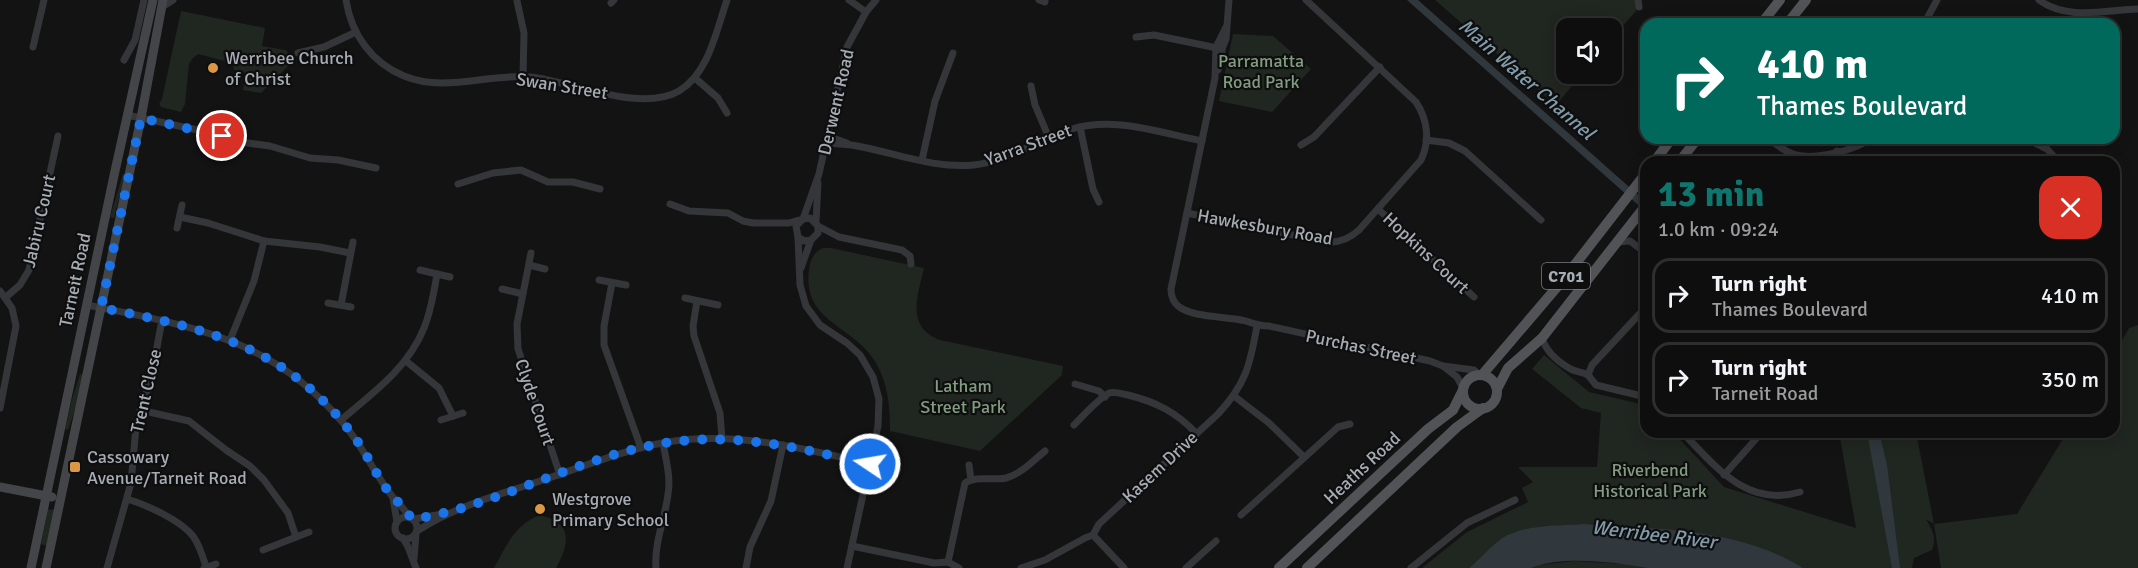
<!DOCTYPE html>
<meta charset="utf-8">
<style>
body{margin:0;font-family:Signika,sans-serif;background:#1c1c1d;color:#f1f3f6;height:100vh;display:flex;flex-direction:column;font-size:22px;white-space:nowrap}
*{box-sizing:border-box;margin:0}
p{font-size:20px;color:#9b9c9e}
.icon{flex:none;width:33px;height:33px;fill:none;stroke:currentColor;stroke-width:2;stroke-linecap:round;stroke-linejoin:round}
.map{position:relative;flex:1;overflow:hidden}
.drawer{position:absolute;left:1640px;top:156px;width:480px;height:282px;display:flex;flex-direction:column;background:#0e0e0f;border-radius:18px;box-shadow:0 3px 15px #0003,0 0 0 2px #2e2e2f}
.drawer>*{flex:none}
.hud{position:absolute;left:1640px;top:18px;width:480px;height:126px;border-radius:18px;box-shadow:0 3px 15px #0003,0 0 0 2px #2e2e2f;background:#00695c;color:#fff;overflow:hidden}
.controls{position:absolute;left:1556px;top:18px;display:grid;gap:12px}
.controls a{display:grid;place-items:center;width:66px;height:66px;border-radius:12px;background:#0e0e0f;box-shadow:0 3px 15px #0003,0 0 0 2px #2e2e2f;font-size:30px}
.pin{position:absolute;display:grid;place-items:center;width:51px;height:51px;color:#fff;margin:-26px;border:3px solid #fff;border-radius:50%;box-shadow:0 2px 6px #0007}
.me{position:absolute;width:66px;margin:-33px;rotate:282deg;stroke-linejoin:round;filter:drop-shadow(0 0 4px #0008)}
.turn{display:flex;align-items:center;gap:21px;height:126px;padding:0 18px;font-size:27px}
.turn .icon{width:78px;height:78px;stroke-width:2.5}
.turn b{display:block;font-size:42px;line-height:51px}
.round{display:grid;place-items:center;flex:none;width:63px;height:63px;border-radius:18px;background:#1c1c1d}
.overview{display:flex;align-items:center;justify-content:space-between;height:102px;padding:0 18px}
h1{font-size:36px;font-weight:800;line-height:45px;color:#0f766e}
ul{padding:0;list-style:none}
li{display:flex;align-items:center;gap:18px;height:75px;margin:0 12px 9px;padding:0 6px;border:3px solid #2e2e2f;border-radius:18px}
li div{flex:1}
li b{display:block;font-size:22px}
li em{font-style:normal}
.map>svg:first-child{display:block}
.green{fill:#202620}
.water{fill:#30383d}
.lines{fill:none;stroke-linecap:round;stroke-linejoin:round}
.street{stroke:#343639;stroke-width:7}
.secondary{stroke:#434549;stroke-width:9}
.primary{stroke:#515357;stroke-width:10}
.route{stroke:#1a73e8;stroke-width:10;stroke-dasharray:0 18}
.poi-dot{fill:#da9845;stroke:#0e0e0f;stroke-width:2}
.labels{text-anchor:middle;stroke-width:4.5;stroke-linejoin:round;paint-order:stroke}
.shield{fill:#0e0e0f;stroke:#787d82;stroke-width:1.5}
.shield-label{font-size:16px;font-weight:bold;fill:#a6acb3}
.poi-label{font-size:18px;fill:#a6acb3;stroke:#0e0e0f;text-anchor:start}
.park-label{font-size:18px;fill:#819c7f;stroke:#0e0e0f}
.street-label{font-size:18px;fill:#a6acb3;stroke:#0e0e0f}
.water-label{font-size:20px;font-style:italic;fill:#819baa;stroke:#0e0e0f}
</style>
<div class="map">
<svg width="2138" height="568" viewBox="0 0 2138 568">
<rect width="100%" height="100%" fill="#131314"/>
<g class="green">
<path d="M1435,0H1635L1636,11L1611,39V28H1566V74H1582L1556,105Z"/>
<path d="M181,11L265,28L262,46L286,50L293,61L261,93L243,90L246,73L234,70L232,63L198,54L192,59L189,64L185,104L181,112L161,107L159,104L162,99Z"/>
<path d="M1233,34L1273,36L1311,69L1272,112L1219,101Z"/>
<path d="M123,174H125L114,218L110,217Z"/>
<path d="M823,248H831L924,268C918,295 905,327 940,340L1063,366L1062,375L980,451L890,431C890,408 888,383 876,363C855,325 802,323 809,270C810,259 814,252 823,248Z"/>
<path d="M2138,325V568H1941L1934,524L1926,519C1932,529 1937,538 1932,550L1914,558L1912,568H1803L1759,547L1648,528L1584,524L1539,527L1514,533L1500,540L1469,568H1422L1467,532L1528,502L1522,488L1533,482L1518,467H1597L1601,413L1581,408L1532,369L1544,355L1589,392L1645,405L1646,432H1673L1724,487L1856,528L1839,432H1867L1870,444L1883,433L1890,434V432H1916L1934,524L2017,514L2067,432H2114V354L2129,328Z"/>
<path d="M80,374L83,375L76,407L68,430L65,429L72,399Z"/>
<path d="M48,509L54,510L47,546L41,544Z"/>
<path d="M540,515C573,523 570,543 556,568H494C507,545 514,525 540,515Z"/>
<path d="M1575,561L1625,564L1647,568H1531L1538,565Z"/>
</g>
<g class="water">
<path d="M1407,0H1418L1645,201V211Z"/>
<path d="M1867,432H1879L1887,465L1900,568H1892Z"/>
<path d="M1584,524C1657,529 1739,528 1803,568H1647C1616,562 1560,555 1531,568H1469C1480,559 1490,547 1501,539C1524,524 1558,526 1584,524Z"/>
</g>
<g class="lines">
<g class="street">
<path d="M346,0C351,34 372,63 404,76C445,93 489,73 531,77C574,82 641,113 679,91C709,73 716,31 727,0"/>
<path d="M849,0L866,12"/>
<path d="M1039,0L1045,2"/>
<path d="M1638,0L1639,7"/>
<path d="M2039,0C2067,21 2106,10 2138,9"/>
<path d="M517,1L524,33L523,77"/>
<path d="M611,3L614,0"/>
<path d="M162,7L173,0"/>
<path d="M1924,24L1937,0"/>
<path d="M1226,27L1216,47L1215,78L1171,289C1171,295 1172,301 1178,306C1192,318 1228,316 1246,321C1254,324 1260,326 1269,326L1430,361L1443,366L1474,370L1479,375"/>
<path d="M1136,37L1154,35L1222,49"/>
<path d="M33,47L44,0"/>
<path d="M298,53L324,47L356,32"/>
<path d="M124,60L135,40L144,0"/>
<path d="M1218,70L1222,59V49L1226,39L1229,0"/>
<path d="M695,78L718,98L727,113"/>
<path d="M1031,86L1035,105L1049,138"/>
<path d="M127,115L212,133L240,142L270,146L310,158L338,160L376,168"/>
<path d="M1080,127L1093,189L1099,202"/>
<path d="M827,136L847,143"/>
<path d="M1768,138C1777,145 1785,152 1796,155C1816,160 1856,150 1872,138"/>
<path d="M2025,138L2047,149L2059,162"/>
<path d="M1426,140L1449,143L1465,151L1541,220"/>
<path d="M826,143C836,144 847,144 857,146C895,153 935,169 974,165C1009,161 1039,139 1072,129C1114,116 1161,133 1202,141"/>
<path d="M1301,145L1314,137L1380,67"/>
<path d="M1837,151L1839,162"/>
<path d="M922,160L935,101L953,53"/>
<path d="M458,184L493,173L521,170L548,182H573L600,189"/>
<path d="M670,204L689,211L728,213L743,221L753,223H789L799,220"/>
<path d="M1378,209L1474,297"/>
<path d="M1187,213L1322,241C1336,244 1348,240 1359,230L1421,160C1430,141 1428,120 1416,102L1306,0"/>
<path d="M180,217L208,223L264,241L320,247L350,253"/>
<path d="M803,219L810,218L818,226V233L811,240L804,241L798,237L796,226L803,219L819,174L847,47L866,12L876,0"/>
<path d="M816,222L818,183"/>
<path d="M818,226L839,237L902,250L910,256L911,264"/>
<path d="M177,228L182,205"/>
<path d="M798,237L800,285L806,306L820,325L847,343L860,355L873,377L879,399L878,426L847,568"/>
<path d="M1617,242L1630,241L1646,253"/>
<path d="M531,253L517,324L518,349L560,475"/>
<path d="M529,265L545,269"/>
<path d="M801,268L811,240"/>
<path d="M420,270L450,277"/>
<path d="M599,280L626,285"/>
<path d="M612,283L604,326V345L641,448"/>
<path d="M502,289L523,294"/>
<path d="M0,291L12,308L16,326L0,408"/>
<path d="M6,297L20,285L29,270L58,136"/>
<path d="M685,298L718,305"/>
<path d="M697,301L693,326L694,336L720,413L722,439"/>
<path d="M328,303L351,307"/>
<path d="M87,305C190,326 271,337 343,423C362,445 374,473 392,496C398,503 404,508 409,517"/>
<path d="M341,305L353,242"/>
<path d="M1542,338C1546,351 1557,361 1569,368C1575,372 1582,372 1588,375"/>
<path d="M230,340L254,281L264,241"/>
<path d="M406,361L439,388L453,416"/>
<path d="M1443,366L1457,377L1463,388"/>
<path d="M1588,375L1592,365L1646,307"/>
<path d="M1588,375L1596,385L1646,397"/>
<path d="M1075,384L1099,391L1105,397"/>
<path d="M1234,396L1269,423L1304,457"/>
<path d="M140,410L189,421L226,450L250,466L264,480L288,513L296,537"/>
<path d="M341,420C373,393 408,368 424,328C431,311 434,292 437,274"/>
<path d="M441,420L463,413"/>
<path d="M1074,425C1083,416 1098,399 1109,393C1115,391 1122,394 1128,395C1156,402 1176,412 1196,433"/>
<path d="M1682,432C1715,466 1747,508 1800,492"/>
<path d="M969,465L971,480"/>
<path d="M1724,475L1762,432"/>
<path d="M393,498L397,522"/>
<path d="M127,499C147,505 180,520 193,536C200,546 203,557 206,567"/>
<path d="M1241,515L1338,427L1350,424"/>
<circle cx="406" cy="528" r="11"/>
<path d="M414,519L442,514"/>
<path d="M417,531C454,507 498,495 540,481C580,468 620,451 662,443C732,430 802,448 870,464"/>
<path d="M1093,535L1124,568"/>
<path d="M403,538L408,547L416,568"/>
<path d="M852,546L934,563L948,562L959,568"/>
<path d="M263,550L309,532"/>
<path d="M414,559L416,534"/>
<path d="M948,562L965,483C976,475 993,481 1006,478C1021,474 1033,461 1045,451"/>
<path d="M107,568L131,483L136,427L152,374L162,320"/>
<path d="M204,568L216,564"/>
<path d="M656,568C654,543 665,519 668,494C671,478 666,460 663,443"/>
<path d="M746,568L750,547L771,501L783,445"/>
<path d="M1021,568L1045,560L1085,538L1093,535L1099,524L1218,414C1246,384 1250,365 1257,326"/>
<path d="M1186,568L1216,541"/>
<path d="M1411,568L1467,523L1515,500"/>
</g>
<g class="secondary">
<path d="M0,487L52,497"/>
<path d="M31,568L115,171L153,0"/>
<path d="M46,568L141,118L163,0"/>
</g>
<g class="primary">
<path d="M1761,24L1780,0"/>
<path d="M1787,24L1806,0"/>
<path d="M1654,162L1672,138"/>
<path d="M1679,162L1698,138"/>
<circle cx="1480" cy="392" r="17"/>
<path d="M1482,375L1563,280L1646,173"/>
<path d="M1497,389L1508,368L1542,338L1646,205"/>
<path d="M1279,568L1428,429L1453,410L1463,390"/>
<path d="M1307,568L1457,427L1483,408"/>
</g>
</g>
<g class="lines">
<path class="route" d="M222,136L141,118L101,308C206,328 288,346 355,438C369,457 378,479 392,496C395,500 399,502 402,506C407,511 408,516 414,519C504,505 589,450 681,441C745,434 807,450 870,464"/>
</g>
<g class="poi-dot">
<circle cx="213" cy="68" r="6"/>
<rect x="69" y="461" width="12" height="12" rx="3"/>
<circle cx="540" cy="509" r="6"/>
</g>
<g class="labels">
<rect class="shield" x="1542" y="263" width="48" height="26" rx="4.5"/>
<g class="shield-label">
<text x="1566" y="282">C701</text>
</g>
<g class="poi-label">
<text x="225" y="64">Werribee Church<tspan x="225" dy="21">of Christ</tspan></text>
<text x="87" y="463">Cassowary<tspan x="87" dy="21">Avenue/Tarneit Road</tspan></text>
<text x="552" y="505">Westgrove<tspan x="552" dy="21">Primary School</tspan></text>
</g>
<g class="park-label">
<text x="1261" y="67">Parramatta<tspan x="1261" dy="21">Road Park</tspan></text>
<text x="963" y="392">Latham<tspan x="963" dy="21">Street Park</tspan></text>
<text x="1650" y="476">Riverbend<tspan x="1650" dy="21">Historical Park</tspan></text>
</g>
<g class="street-label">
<text transform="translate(562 86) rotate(9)" y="6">Swan Street</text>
<text transform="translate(836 102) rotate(-77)" y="6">Derwent Road</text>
<text transform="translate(1028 145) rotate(-20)" y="6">Yarra Street</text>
<text transform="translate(39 221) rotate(-77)" y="6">Jabiru Court</text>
<text transform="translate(1265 227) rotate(10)" y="6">Hawkesbury Road</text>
<text transform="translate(1426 253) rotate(43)" y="6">Hopkins Court</text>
<text transform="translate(75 280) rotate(-78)" y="6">Tarneit Road</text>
<text transform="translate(1361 347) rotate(12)" y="6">Purchas Street</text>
<text transform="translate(146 391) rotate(-77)" y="6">Trent Close</text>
<text transform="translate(535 402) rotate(71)" y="6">Clyde Court</text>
<text transform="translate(1160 467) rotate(-43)" y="6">Kasem Drive</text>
<text transform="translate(1362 468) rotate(-43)" y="6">Heaths Road</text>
</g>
<g class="water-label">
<text transform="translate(1527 79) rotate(41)" y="7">Main Water Channel</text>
<text transform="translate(1654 534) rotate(7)" y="7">Werribee River</text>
</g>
</g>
</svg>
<div class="controls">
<a><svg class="icon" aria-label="sound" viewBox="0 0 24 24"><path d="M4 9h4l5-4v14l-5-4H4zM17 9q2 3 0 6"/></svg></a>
</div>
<div class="pin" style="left:222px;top:136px;background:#d93025"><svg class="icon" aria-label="arrive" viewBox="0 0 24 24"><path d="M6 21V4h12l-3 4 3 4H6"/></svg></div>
<svg class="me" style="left:870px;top:464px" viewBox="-20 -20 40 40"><circle r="17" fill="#1a73e8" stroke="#fff" stroke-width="3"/><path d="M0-11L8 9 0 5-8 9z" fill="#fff"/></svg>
<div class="hud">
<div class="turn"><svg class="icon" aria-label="right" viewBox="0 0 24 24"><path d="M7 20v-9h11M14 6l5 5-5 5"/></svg><div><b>410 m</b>Thames Boulevard</div></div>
</div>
<section class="drawer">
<div class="overview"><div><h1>13 min</h1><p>1.0 km · 09:24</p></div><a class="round" style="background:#d93025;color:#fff"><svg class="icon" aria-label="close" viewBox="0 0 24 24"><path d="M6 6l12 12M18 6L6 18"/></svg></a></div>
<ul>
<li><svg class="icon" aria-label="right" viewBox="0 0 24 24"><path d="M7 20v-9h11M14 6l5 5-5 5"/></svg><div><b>Turn right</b><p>Thames Boulevard</p></div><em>410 m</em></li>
<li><svg class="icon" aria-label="right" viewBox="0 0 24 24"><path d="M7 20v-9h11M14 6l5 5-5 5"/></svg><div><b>Turn right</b><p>Tarneit Road</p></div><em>350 m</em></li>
</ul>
</section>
</div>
